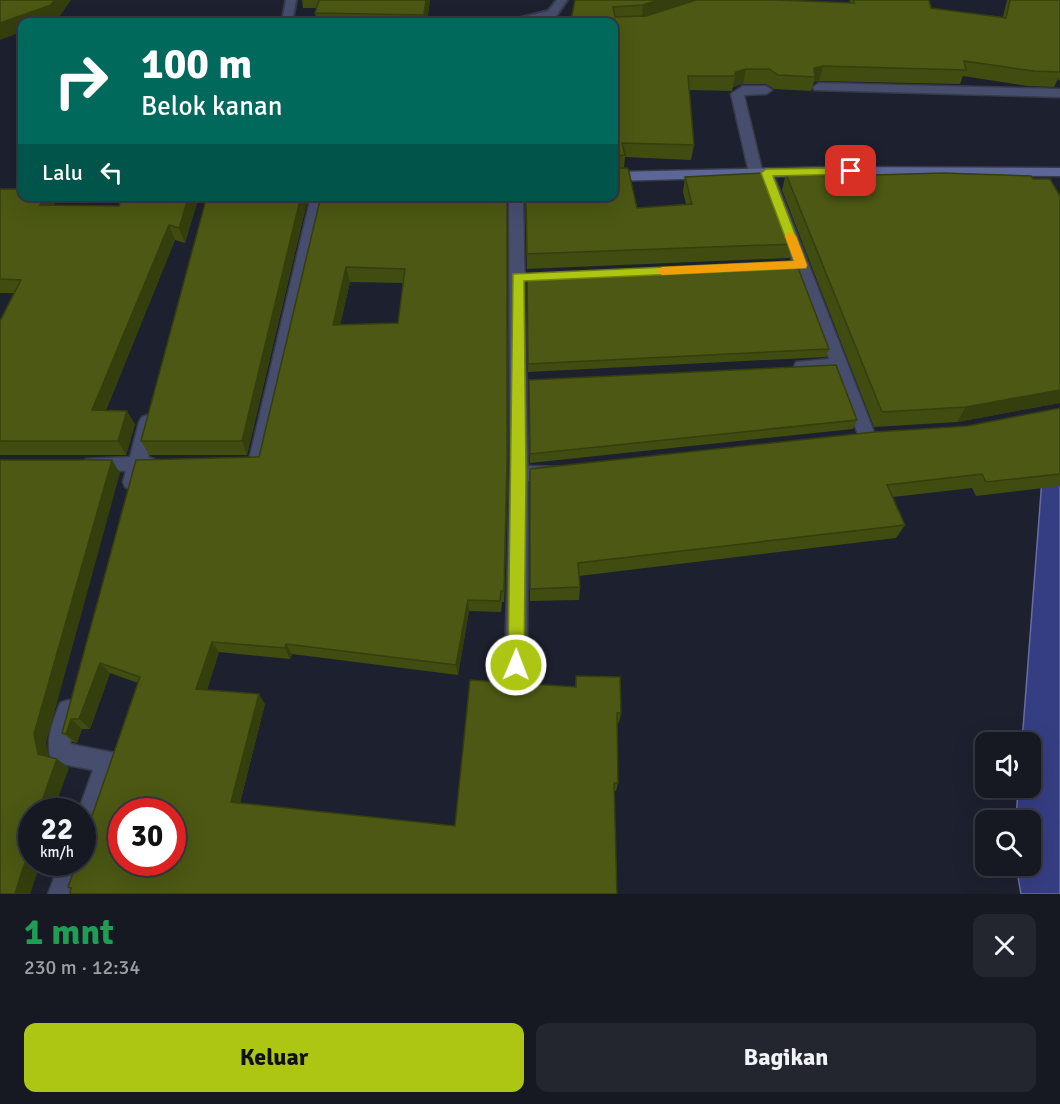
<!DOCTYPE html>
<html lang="id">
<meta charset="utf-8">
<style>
body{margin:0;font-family:Signika,sans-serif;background:#23252f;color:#f1f3f6;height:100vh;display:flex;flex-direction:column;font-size:22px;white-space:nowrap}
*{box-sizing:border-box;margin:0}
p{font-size:20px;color:#9ea0a5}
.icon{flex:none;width:33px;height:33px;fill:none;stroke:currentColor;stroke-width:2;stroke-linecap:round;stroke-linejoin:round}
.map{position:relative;height:894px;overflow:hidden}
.sheet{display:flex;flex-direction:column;background:#161822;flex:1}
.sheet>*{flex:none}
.hud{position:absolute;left:18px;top:18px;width:600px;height:183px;border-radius:12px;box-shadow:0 6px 24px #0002,0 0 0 2px #353740;background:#00695c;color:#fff;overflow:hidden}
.fabs{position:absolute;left:975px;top:732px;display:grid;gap:12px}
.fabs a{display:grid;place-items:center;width:66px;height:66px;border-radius:12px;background:#161822;box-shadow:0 6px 24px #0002,0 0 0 2px #353740;font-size:30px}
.speed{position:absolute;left:18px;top:798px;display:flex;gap:12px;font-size:30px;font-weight:700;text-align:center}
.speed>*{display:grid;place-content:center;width:78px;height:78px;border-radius:50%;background:#161822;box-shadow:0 6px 24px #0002,0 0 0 2px #353740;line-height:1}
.speed small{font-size:15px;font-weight:400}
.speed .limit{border:9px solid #d22;background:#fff;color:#111}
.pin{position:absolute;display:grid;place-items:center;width:51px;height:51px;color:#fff;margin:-26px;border-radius:12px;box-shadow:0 3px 9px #0006}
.me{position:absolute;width:66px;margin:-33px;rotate:1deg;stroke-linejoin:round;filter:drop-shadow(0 0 4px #0008)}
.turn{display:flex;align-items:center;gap:21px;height:126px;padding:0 24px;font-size:27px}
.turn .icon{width:78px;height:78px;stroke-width:2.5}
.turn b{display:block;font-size:42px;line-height:51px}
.then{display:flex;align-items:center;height:57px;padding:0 24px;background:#0003;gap:12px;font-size:22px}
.round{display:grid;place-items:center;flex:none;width:63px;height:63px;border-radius:12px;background:#23252f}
.headline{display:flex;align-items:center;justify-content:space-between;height:102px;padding:0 24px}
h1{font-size:36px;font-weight:800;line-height:45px;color:#1e9e55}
.action{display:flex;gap:12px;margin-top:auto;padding:12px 24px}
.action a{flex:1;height:69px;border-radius:12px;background:#acc613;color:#111;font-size:24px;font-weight:800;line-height:69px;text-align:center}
.action a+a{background:#23252f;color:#f1f3f6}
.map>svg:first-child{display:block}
.water{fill:#363e83;stroke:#676da1;stroke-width:1.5}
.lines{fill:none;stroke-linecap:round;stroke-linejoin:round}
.service-casing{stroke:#373a48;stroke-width:4}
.minor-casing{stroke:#373a48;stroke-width:3}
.secondary-casing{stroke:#373a48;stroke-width:3}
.service{fill:#474e6d;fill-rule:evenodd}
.minor{fill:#474e6d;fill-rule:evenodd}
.secondary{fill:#5d6797;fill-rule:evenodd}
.wall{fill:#414c10;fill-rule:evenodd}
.shaded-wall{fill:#353e0d}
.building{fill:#4c5813;stroke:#353e0d;stroke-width:1.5;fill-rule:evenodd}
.route{fill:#acc613;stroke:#70810c;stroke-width:1.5}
.slow{fill:#f59e0b}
</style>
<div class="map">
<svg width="1060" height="894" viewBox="0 0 1060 894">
<rect width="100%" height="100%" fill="#1d202e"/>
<path class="water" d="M1060,458V894H1021L1016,866H1030V820H1016L1018,788H1030V742H1022L1043,466Z"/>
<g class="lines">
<g class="service-casing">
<g id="service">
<path d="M286,0H296L292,22H282Z"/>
<path d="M557,0H567L556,16L523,22H503L548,11Z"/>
</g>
</g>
<g class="minor-casing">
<g id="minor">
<path d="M819,83L1060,89V97L814,90L813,87Z"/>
<path d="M743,86H766L772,90L766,94L744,95L762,170H771L773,173L876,437L873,442H861L834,372H796L794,367L796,362L829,359L760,176H751L749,173L731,94Z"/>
<path d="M311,196H325L266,464L263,469L254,474L248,471L245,466L249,460Z"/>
<path d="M509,196H523L528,466L560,467L563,472L560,477L528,481L527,665L523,672L516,675L509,672L505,665L510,474Z"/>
<path d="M148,415L154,417L157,422L148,457L154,459L157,464L154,469L144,471L139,487L132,490L125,487L123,482L126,471L86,469L83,464L86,459L130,457L139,422L142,417Z"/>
<path d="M68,700L76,703L79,711L70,744L115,753L118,761L90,841L82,845V812H78L93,770L52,762C44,743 53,721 60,703Z"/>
<path d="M82,859L84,862L72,894H48L60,862H82Z"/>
</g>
</g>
<g class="secondary-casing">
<path id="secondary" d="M830,167L1060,168V176L830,175L614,181V172Z"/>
</g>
<use href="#service" class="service"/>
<use href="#minor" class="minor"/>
<use href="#secondary" class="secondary"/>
</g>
<g class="wall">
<path d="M302,0H430L427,22H317L315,13L317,8H303Z"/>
<path d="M575,0L849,3L850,0H929L931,8L1003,17L1007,0H1060V81L1058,79L1054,87L1027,86L963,76L960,84L819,81L814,82L811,91L774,89L766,84H743L733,87L732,91L689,90L694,145L691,160L625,157L624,168L637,208L686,204L683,192L685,177L793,244L789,258L527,269L525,196Z"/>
<path d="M786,174L838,176L1033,179L1060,196V403L957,422L874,427L782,190Z"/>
<path d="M0,189L22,196H51L55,204L54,206H119L199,196L185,243L175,240L106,410L135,424L126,455H0V321L14,293H0Z"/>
<path d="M207,196H306L307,202L247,455H149L141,441Z"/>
<path d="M321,196H507L508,474L504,602H502L501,612L469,611L458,675L292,654L290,659L219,652L207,690L265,704L240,803L455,826L575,687L576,676L621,713L619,723L617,722L618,783L616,791H614L617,894L71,889L68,887L138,683L110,673L90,729H82L77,743L73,742L62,733L136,460L259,457ZM350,282L403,283L398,323L340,325Z"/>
<path d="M527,276L829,349L826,357L528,372Z"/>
<path d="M529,380L857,420L853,429L530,463Z"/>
<path d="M1060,408V486L976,496L972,488L893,497L905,525L896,538L579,576L580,587L579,600L530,601V469L967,426Z"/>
</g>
<g class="shaded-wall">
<path d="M55,0H71L57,20L49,22H22V32L0,40V23Z"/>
<path d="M426,0H430L427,22H424V15Z"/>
<path d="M659,0H708L642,19L643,5Z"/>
<path d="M823,66L819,81L814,82L815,77L814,68Z"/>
<path d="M746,69L743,84L733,87L732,91L736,72Z"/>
<path d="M44,196H51L55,204L47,220L40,205Z"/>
<path d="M189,196H199L185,243L179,228Z"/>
<path d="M301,196H306L307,202L247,455L242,441Z"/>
<path d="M507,196L508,474L504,602V591Z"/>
<path d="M169,225L175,240L101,423L92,410Z"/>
<path d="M346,267L350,282L337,339L333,325Z"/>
<path d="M1060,390V403L957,422L966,407Z"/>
<path d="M127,411L135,424L126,455L118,441Z"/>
<path d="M112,460L120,473L46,743L50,762L38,754L34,734Z"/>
<path d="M468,600L469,611L458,675L456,665Z"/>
<path d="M212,642L219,652L204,699L196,689Z"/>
<path d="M286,644L292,654L290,659L285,648Z"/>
<path d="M100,663L110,673L90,729L79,719Z"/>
<path d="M259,694L265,704L238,810L231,802Z"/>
<path d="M71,719L82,729L77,743L66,734Z"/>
<path d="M57,759L69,768L53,812H38Z"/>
<path d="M32,845V862H41L30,894H15L22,871Z"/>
</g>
<g class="building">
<path d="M0,0H55L51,5L0,23Z"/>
<path d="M319,0H426L424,15L315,13Z"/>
<path d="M575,0H659L643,5L613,7L615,17L646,16L696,0H779L854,3V0H929L931,8L1006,18L1010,0H1060V72L1034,71L964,61L966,70L823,66L814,68L815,77L778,75L769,69H746L736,72L734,76H688L694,145L622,143L625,155L614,156V168H628L637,208L692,204L685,177L763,173L793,244L527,254L526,196H614V22H538V20L571,21Z"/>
<path d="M943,173L1031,176L1033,179H1050L1060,196V390L966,407L882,412L786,174L838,176Z"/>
<path d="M0,189H22V196H44L40,205L119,206L122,196H189L179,228L169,225L92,410L127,411L118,441H0V321L21,280L0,279Z"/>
<path d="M207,196H301L242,441H141Z"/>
<path d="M321,196H507V461L504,591H501L500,601L468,600L456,665L286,644L285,648L212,642L196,689L259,694L231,802L455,826L470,680L576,687V676L620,677L621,713H617L618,783H614L617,894H70L71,888L68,887L77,862H82V845L140,677L100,663L79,719H71L66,734L62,733L136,460L259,457ZM346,267L405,269L398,323L333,325ZM122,812H172V862H122Z"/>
<path d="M797,265L829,349L528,364L527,276Z"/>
<path d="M836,365L857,420L530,454L529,380Z"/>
<path d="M1060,408V474L986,482L982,474L887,485L905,525L578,563L580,587L530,589V469L874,432L967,426Z"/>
<path d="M0,460H112L34,734L38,754L57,759L38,812H32V845L22,871L15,894H0Z"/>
</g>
<path class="route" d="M851,168L856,171L855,174L773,176L807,265L806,268L524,281L526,474L524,665L521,671L516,673L510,671L508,665L513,274L794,261L761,173L766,169Z"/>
<path class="slow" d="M790,232L796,236L807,265L806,268L662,275L656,271L662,267L794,261L785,236Z"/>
</svg>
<div class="fabs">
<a><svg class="icon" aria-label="sound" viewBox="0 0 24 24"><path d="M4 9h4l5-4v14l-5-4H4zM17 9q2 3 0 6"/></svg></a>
<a><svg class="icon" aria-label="search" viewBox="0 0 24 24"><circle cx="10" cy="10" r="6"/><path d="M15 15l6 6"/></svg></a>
</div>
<div class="speed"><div>22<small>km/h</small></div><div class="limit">30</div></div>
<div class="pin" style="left:851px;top:171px;background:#d93025"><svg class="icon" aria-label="arrive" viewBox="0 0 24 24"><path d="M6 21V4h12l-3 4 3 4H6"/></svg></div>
<svg class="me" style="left:516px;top:665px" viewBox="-20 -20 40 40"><circle r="17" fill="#acc613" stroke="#fff" stroke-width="3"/><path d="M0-11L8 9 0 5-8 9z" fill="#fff"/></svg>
<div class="hud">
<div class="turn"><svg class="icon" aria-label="right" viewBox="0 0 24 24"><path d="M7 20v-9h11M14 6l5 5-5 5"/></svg><div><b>100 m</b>Belok kanan</div></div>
<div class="then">Lalu<svg class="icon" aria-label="left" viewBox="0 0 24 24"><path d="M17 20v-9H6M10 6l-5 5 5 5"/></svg></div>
</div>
</div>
<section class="sheet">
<div class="headline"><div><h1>1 mnt</h1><p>230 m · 12:34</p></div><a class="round"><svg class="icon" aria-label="close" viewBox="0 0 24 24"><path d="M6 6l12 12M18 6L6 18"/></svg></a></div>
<div class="action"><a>Keluar</a><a>Bagikan</a></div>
</section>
